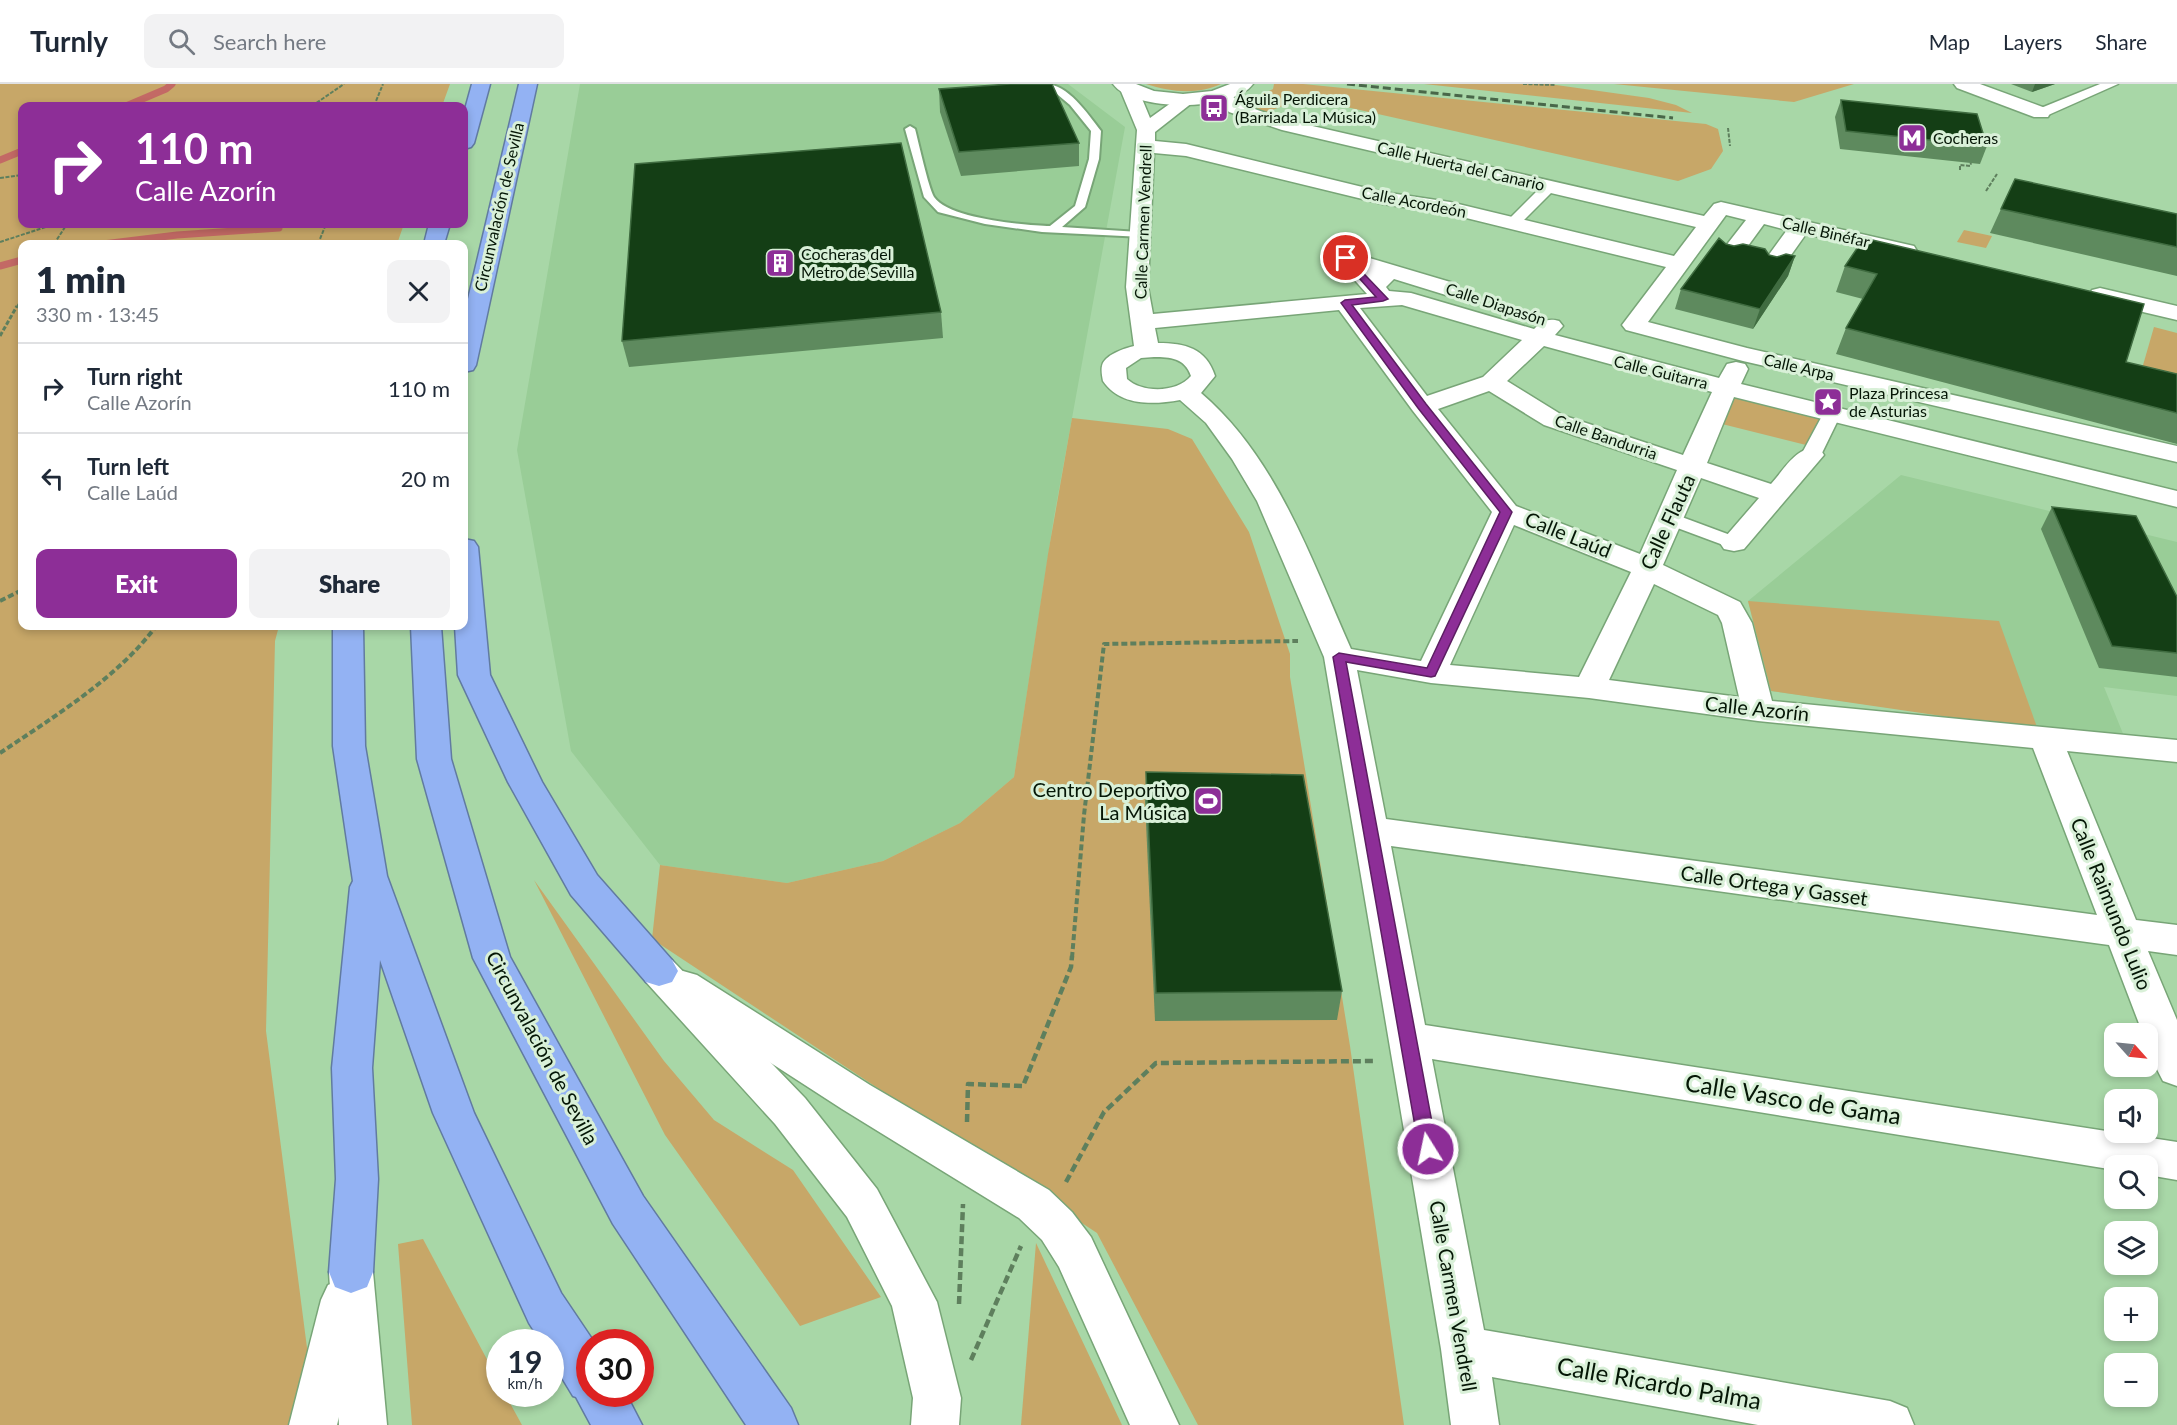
<!DOCTYPE html>
<meta charset="utf-8">
<style>
body{margin:0;font-family:Lato,sans-serif;background:#f2f2f3;color:#1f2937;height:100vh;display:flex;flex-direction:column;font-size:22px;white-space:nowrap}
*{box-sizing:border-box;margin:0}
p{font-size:20px;color:#747a83}
.icon{flex:none;width:33px;height:33px;fill:none;stroke:currentColor;stroke-width:2;stroke-linecap:round;stroke-linejoin:round}
.map{position:relative;flex:1;overflow:hidden}
.drawer{position:absolute;left:18px;top:156px;width:450px;height:390px;display:flex;flex-direction:column;background:#fff;border-radius:12px;box-shadow:0 3px 9px #0003}
.drawer>*{flex:none}
.banner{position:absolute;left:18px;top:18px;width:450px;height:126px;border-radius:12px;box-shadow:0 3px 9px #0003;background:#8d2e97;color:#fff;overflow:hidden}
.needle{width:39px;rotate:117deg}
.tools{position:absolute;left:2104px;top:939px;display:grid;gap:12px}
.tools a{display:grid;place-items:center;width:54px;height:54px;border-radius:12px;background:#fff;box-shadow:0 3px 9px #0003;font-size:30px}
.speed{position:absolute;left:486px;top:1245px;display:flex;gap:12px;font-size:30px;font-weight:700;text-align:center}
.speed>*{display:grid;place-content:center;width:78px;height:78px;border-radius:50%;background:#fff;box-shadow:0 3px 9px #0003;line-height:1}
.speed small{font-size:15px;font-weight:400}
.speed .limit{border:9px solid #d22;background:#fff;color:#111}
.pin{position:absolute;display:grid;place-items:center;width:51px;height:51px;color:#fff;margin:-26px;border:3px solid #fff;border-radius:50%;box-shadow:0 2px 6px #0007}
.me{position:absolute;width:66px;margin:-33px;rotate:350deg;stroke-linejoin:round;filter:drop-shadow(0 0 4px #0008)}
.turn{display:flex;align-items:center;gap:21px;height:126px;padding:0 18px;font-size:27px}
.turn .icon{width:78px;height:78px;stroke-width:2.5}
.turn b{display:block;font-size:42px;line-height:51px}
.round{display:grid;place-items:center;flex:none;width:63px;height:63px;border-radius:12px;background:#f2f2f3}
.summary{display:flex;align-items:center;justify-content:space-between;height:102px;padding:0 18px}
h1{font-size:36px;font-weight:800;line-height:45px}
.primary-button{display:flex;gap:12px;margin-top:auto;padding:12px 18px}
.primary-button a{flex:1;height:69px;border-radius:12px;background:#8d2e97;color:#fff;font-size:24px;font-weight:800;line-height:69px;text-align:center}
.primary-button a+a{background:#f2f2f3;color:#1f2937}
ul{padding:0;list-style:none}
li{display:flex;align-items:center;gap:18px;height:90px;padding:0 18px;border-top:2px solid #e0e1e3}
li div{flex:1}
li b{display:block;font-size:22px}
li em{font-style:normal}
header{display:flex;align-items:center;gap:36px;box-sizing:border-box;height:84px;padding:0 30px;background:#fff;border-bottom:2px solid #e0e1e3}
header strong{font-size:28px}
nav{display:flex;gap:33px;margin-inline-start:auto;font-size:21px}
.search{width:420px;height:54px;background:#f2f2f3;display:flex;align-items:center;gap:15px;box-sizing:border-box;padding:0 21px;border-radius:12px;color:#747a83;font-size:22px}
.map>svg:first-child{display:block}
.built{fill:#99cd97}
.green{fill:#c7a768}
.lines{fill:none;stroke-linecap:round;stroke-linejoin:round}
.stream{stroke:#c36965;stroke-width:7}
.service-casing{stroke:#78a577;stroke-width:4}
.pedestrian-casing{stroke:#78a577;stroke-width:3}
.minor-casing{stroke:#78a577;stroke-width:3}
.tertiary-casing{stroke:#78a577;stroke-width:3}
.secondary-casing{stroke:#78a577;stroke-width:3}
.motorway-casing{stroke:#617ba0;stroke-width:3}
.path-far3{stroke:#5e7f5d;stroke-width:2;stroke-dasharray:4 1.5;stroke-linecap:butt}
.path-far2{stroke:#5e7f5d;stroke-width:3;stroke-dasharray:4.5 2;stroke-linecap:butt}
.path-far1{stroke:#5e7f5d;stroke-width:4;stroke-dasharray:6 3;stroke-linecap:butt}
.path{stroke:#5e7f5d;stroke-width:4.5;stroke-dasharray:8 4;stroke-linecap:butt}
.service{fill:#fff;fill-rule:evenodd}
.pedestrian{fill:#fff;fill-rule:evenodd}
.minor{fill:#fff;fill-rule:evenodd}
.tertiary{fill:#fff;fill-rule:evenodd}
.secondary{fill:#fff;fill-rule:evenodd}
.motorway{fill:#93b2f3;fill-rule:evenodd}
.rail{stroke:#496749;stroke-width:3;stroke-dasharray:8 4;stroke-linecap:butt}
.wall{fill:#5e8a5e}
.shaded-wall{fill:#406c41}
.building{fill:#143e15;stroke:#406c41;stroke-width:1.5}
.route{fill:#8d2e97;stroke:#5c1e62;stroke-width:1.5}
.labels{text-anchor:middle;stroke-width:6;stroke-linejoin:round;paint-order:stroke}
.far-poi-label{font-size:16px;fill:#051606;stroke:#d9f0d8;text-anchor:start}
.far-street-label{font-size:16px;fill:#051606;stroke:#d9f0d8}
.street-label{font-size:20px;fill:#051606;stroke:#d9f0d8}
.poi-label{font-size:20px;fill:#051606;stroke:#d9f0d8;text-anchor:end}
.near-street-label{font-size:24px;fill:#051606;stroke:#d9f0d8}
</style>
<header>
<strong>Turnly</strong>
<div class="search"><svg class="icon" aria-label="search" viewBox="0 0 24 24"><circle cx="10" cy="10" r="6"/><path d="M15 15l6 6"/></svg>Search here</div>
<nav><a>Map</a><a>Layers</a><a>Share</a></nav>
</header>
<div class="map">
<svg width="2177" height="1341" viewBox="0 0 2177 1341">
<rect width="100%" height="100%" fill="#a8d7a7"/>
<g class="built">
<path d="M580,0H1068L1125,43L1054,433L1014,693L960,739L883,777L787,799L660,781L571,667L517,366Z"/>
<path d="M1901,391L2177,458V612L2104,603L2126,657L1771,607L1748,517Z"/>
</g>
<g class="green">
<path d="M0,0H450L442,22H22V140H404L397,160H22V542H279L275,557L266,947L317,1341H0Z"/>
<path d="M1146,0H1221C1197,11 1171,8 1146,0Z"/>
<path d="M1274,0H1303L1706,40L1718,45L1723,67L1711,85L1678,97L1306,14L1261,30L1239,21L1273,5Z"/>
<path d="M1424,0H1549L1649,14L1676,21L1692,29Z"/>
<path d="M1614,0H1854L1794,18Z"/>
<path d="M1964,146L1992,152L1986,164L1957,158Z"/>
<path d="M2154,243L2177,249V304L2139,295Z"/>
<path d="M1727,305L1831,332L1814,363L1710,337Z"/>
<path d="M1072,334L1168,345L1192,355L1249,448L1290,570V593L1350,962L1404,1341H1198L1097,1149L652,855L660,781L787,799L883,777L960,739L1014,693L1048,470Z"/>
<path d="M1748,517L1999,537L2038,646L1771,607Z"/>
<path d="M534,796L664,977L714,1036L793,1086L881,1213L800,1242L665,1051Z"/>
<path d="M423,1155L499,1298L500,1310H505L522,1341H412L398,1160Z"/>
<path d="M1036,1159L1122,1341H1021Z"/>
</g>
<g class="lines">
<g class="stream">
<path d="M126,22L166,5L172,0"/>
<path d="M0,76L22,67"/>
<path d="M103,160L177,151L279,144"/>
<path d="M0,182L22,176"/>
</g>
<g class="service-casing">
<path id="service" d="M1045,0C1068,0 1087,29 1101,47L1099,75L1085,123L1062,143L1139,148L1144,151L1143,153L1042,148L985,140L938,128L924,113L905,45L910,42L915,45C919,60 928,102 934,113C949,135 1024,141 1050,142L1075,122L1089,75L1091,47L1070,21Z"/>
</g>
<g class="pedestrian-casing">
<g id="pedestrian">
<path d="M2100,0H2118L2046,32H2036L2034,29L2036,26Z"/>
<path d="M1550,98L1555,99L1557,102L1555,105L1518,142H1508L1505,139L1545,99Z"/>
<path d="M1831,326L1838,328L1840,332L1821,371L1818,375H1804L1801,371L1822,332L1824,328Z"/>
<path d="M1671,429L1741,455L1744,459L1741,463L1734,465L1664,439L1661,435L1664,431Z"/>
</g>
</g>
<g class="minor-casing">
<g id="minor">
<path d="M1131,0L1138,5L1150,34L1182,11H1194L1197,15L1155,48V57L1186,60L1383,108L1450,118L1674,172L1696,143L1282,46L1229,28L1212,11L1215,7C1229,4 1232,15 1244,20C1259,28 1278,32 1295,38L1704,132L1714,120L1721,118L1914,162L1917,167L1914,172L1906,173L1806,150L1779,188L1771,190L1763,188L1760,183L1787,146L1764,140L1737,177L1729,179L1721,177L1718,172L1746,136L1726,131L1648,238L1747,264L2177,362V378L1743,277L1626,246L1622,241L1666,183L1450,130L1383,120L1186,72L1154,69L1148,203L1153,230L1367,210L1335,174L1338,169L1346,167L1457,200L1460,205L1457,210L1449,212L1394,195L1386,203L1389,207L1411,209L1534,245C1543,237 1548,234 1559,237L1563,242L1555,251L1719,294L1727,280L1736,278L1745,280L1748,285L1741,300L2177,407V423L1734,313L1707,379L1771,400C1785,385 1797,360 1820,365L1824,371L1744,465L1734,467L1724,465L1720,459L1759,414L1701,394L1663,481L1740,518L1752,539L1772,617L2177,656V678L2067,667L2136,836L2177,841V871L2148,867L2177,936V1002L2163,997C2155,982 2148,967 2148,950H2143L2109,861L1391,762L1425,941L2177,1058V1096L2148,1091V1082H2115V1086L1432,975L1484,1246L1890,1317L1907,1324L1914,1341H1758L1492,1293L1499,1341H1451L1441,1265L1324,573L1257,417L1232,375L1206,339L1180,316C1152,321 1120,322 1103,297C1102,292 1101,286 1102,282C1104,271 1125,264 1134,262L1126,203L1137,46L1120,5L1123,1ZM1402,221L1522,256L1483,293L1427,312L1360,224ZM1339,226L1413,327L1492,428L1421,577L1351,565C1311,475 1277,374 1201,309L1215,292C1206,264 1185,259 1158,259L1155,244ZM1544,262L1712,308L1683,371L1562,331L1507,297ZM1154,273C1170,273 1185,274 1191,292C1177,309 1142,309 1127,295L1126,284L1141,274ZM1489,307L1544,341L1677,386L1640,470L1516,422L1438,325ZM1514,441L1631,488L1579,593L1450,581ZM1654,500L1718,531L1722,539L1739,613L1609,596ZM1357,586L1431,599L1589,614L1758,637L2033,664L2097,831L1386,735Z"/>
<path d="M1954,0H1980L2048,25L2050,29L2048,33H2034L1957,4Z"/>
<path d="M2100,204L2177,222V236L2092,216L2089,211L2092,206Z"/>
<path d="M683,887L697,891L870,1001L1049,1106L1072,1128L1091,1153L1179,1341H1130L1059,1183L1042,1156L1019,1134L842,1025L669,913L664,902L669,891Z"/>
<path d="M344,1194L360,1201L367,1216L337,1341H289L321,1216L328,1201Z"/>
</g>
</g>
<g class="tertiary-casing">
<path id="tertiary" d="M1113,0H1136L1154,7L1183,10L1212,7L1230,0H1253C1233,28 1133,28 1113,0Z"/>
</g>
<g class="secondary-casing">
<g id="secondary">
<path d="M659,872L672,876L805,1014L877,1105L937,1218L961,1314L959,1341H911L913,1314L892,1222L847,1133L775,1040L646,898L640,887L646,876Z"/>
<path d="M351,1167L367,1173L373,1188L387,1341H339L329,1188L335,1173Z"/>
</g>
</g>
<g class="motorway-casing">
<g id="motorway">
<path d="M472,0H490L474,59L471,63L464,65V29Z"/>
<path d="M519,0H537L476,281L473,286L464,288V232Z"/>
<path d="M429,140H450L444,160H424Z"/>
<path d="M464,455L474,457L478,463L490,591L542,698L597,791L672,876L678,887L672,898L659,902L646,898L571,811L508,698L458,591L455,542H464Z"/>
<path d="M333,542H363L365,662L387,792L474,1029L561,1209L594,1258H590V1310H626L642,1341H591L576,1313L573,1312L550,1274V1258H541L529,1239L433,1029L380,876L372,984L378,1095L373,1188L367,1203L351,1209L335,1203L329,1188L336,1095L332,984L350,803L353,797L333,662Z"/>
<path d="M411,542H441L451,675L510,873L643,1112L791,1324L798,1341H746L613,1140L473,874L417,675Z"/>
</g>
</g>
<g class="path-far3">
<path d="M1523,0L1555,1"/>
<path d="M312,22L344,0"/>
<path d="M374,22L383,0"/>
<path d="M1728,44L1730,62"/>
<path d="M1960,86V81L1970,82L1971,79"/>
<path d="M0,94L22,91"/>
<path d="M1986,107L1997,90"/>
<path d="M0,158L55,140"/>
<path d="M54,160L67,140"/>
<path d="M318,160L326,140"/>
<path d="M17,223L22,214"/>
</g>
<g class="path-far2">
<path d="M0,252L17,222"/>
<path d="M17,509L22,506"/>
</g>
<g class="path-far1">
<path d="M0,517L20,507"/>
<path d="M0,669C52,634 119,593 156,542"/>
<path d="M1072,874L1084,731L1104,560L1298,557"/>
</g>
<g class="path">
<path d="M967,1038L968,1000L1023,1002L1071,883L1072,872"/>
<path d="M1066,1098L1104,1028L1156,979L1375,977"/>
<path d="M959,1220L963,1120"/>
<path d="M971,1276L1021,1162"/>
</g>
<use href="#service" class="service"/>
<use href="#pedestrian" class="pedestrian"/>
<use href="#minor" class="minor"/>
<use href="#tertiary" class="tertiary"/>
<use href="#secondary" class="secondary"/>
<use href="#motorway" class="motorway"/>
<path class="rail" d="M1347,0L1673,34"/>
</g>
<g class="wall">
<path d="M2011,0H2055L2032,8Z"/>
<path d="M939,5L1079,59V82L961,92L940,28Z"/>
<path d="M1841,16L1987,62L1980,80L1840,65L1835,33Z"/>
<path d="M2001,125L2177,130V192L1990,149Z"/>
<path d="M1726,160L1777,173L1795,172L1788,192L1753,245L1675,225L1681,205Z"/>
<path d="M1845,182L2144,220L2126,278L2177,290V360L1836,270L1846,244L1863,215L1836,208Z"/>
<path d="M941,228L943,254L629,283L622,257Z"/>
<path d="M2052,423L2177,513V593L2099,584L2041,445Z"/>
<path d="M1146,688L1342,907L1337,936L1155,937L1145,717Z"/>
</g>
<g class="shaded-wall">
<path d="M2035,0H2055L2032,8Z"/>
<path d="M1795,172L1788,192L1753,245L1760,225Z"/>
</g>
<g class="building">
<path d="M1010,0H1052L1079,59L959,68L939,5Z"/>
<path d="M1841,16L1977,30L1987,62L1846,47Z"/>
<path d="M901,59L941,228L622,257L635,80Z"/>
<path d="M2015,95L2177,130V163L2001,125Z"/>
<path d="M1719,154L1726,160L1734,162L1743,160L1765,165L1769,171L1777,173L1786,170L1795,172L1760,225L1681,205Z"/>
<path d="M1864,154L2144,220L2126,278L2177,290V329L1846,244L1877,190L1845,182Z"/>
<path d="M2052,423L2136,432L2177,513V569L2112,562Z"/>
<path d="M1146,688L1303,691L1342,907L1156,909Z"/>
</g>
<path class="route" d="M1346,171L1388,215L1383,217L1352,221L1426,320L1512,428L1435,592L1431,593L1346,578L1437,1065L1434,1070L1428,1073L1422,1070L1419,1065L1333,573L1339,569L1427,584L1500,428L1418,324L1341,219L1345,216L1376,213L1343,176L1342,174Z"/>
<defs>
<g id="bus-square" transform="scale(1.5)"><rect x="-9" y="-9" width="18" height="18" rx="4" fill="#8d2e97" stroke="#d9f0d8"/><path d="M-5-6H5V4H4V6H2V4H-2V6H-4V4H-5ZM-3.5-4V0h7V-4ZM-3.5 1.2v1.5H-2V1.2ZM2 1.2v1.5H3.5V1.2Z" fill="#fff"/></g>
<g id="metro-square" transform="scale(1.5)"><rect x="-9" y="-9" width="18" height="18" rx="4" fill="#8d2e97" stroke="#d9f0d8"/><path d="M-5.5 5V-5H-3L0 0L3-5H5.5V5H3V-.5L0 4L-3-.5V5Z" fill="#fff"/></g>
<g id="building-square" transform="scale(1.5)"><rect x="-9" y="-9" width="18" height="18" rx="4" fill="#8d2e97" stroke="#d9f0d8"/><path d="M-4-6H4V6H1V3H-1V6H-4ZM-2.5-4.3h1.7v1.8h-1.7ZM.8-4.3h1.7v1.8H.8ZM-2.5-1h1.7V.8h-1.7ZM.8-1h1.7V.8H.8Z" fill="#fff"/></g>
<g id="sight-square" transform="scale(1.5)"><rect x="-9" y="-9" width="18" height="18" rx="4" fill="#8d2e97" stroke="#d9f0d8"/><path d="M0-6L1.8-2.2L6-1.7L2.9 1.2L3.7 5.4L0 3.3L-3.7 5.4L-2.9 1.2L-6-1.7L-1.8-2.2Z" fill="#fff"/></g>
<g id="stadium-square" transform="scale(1.5)"><rect x="-9" y="-9" width="18" height="18" rx="4" fill="#8d2e97" stroke="#d9f0d8"/><path d="M0-5a6.5 5 0 1 0 0 10a6.5 5 0 1 0 0-10ZM-3.5-1.8h7v3.6h-7Z" fill="#fff"/></g>
</defs>
<g fill-rule="evenodd">
<use href="#bus-square" x="1214" y="24"/>
<use href="#metro-square" x="1912" y="54"/>
<use href="#building-square" x="780" y="179"/>
<use href="#sight-square" x="1828" y="318"/>
<use href="#stadium-square" x="1208" y="717"/>
</g>
<g class="labels">
<g class="far-poi-label">
<text x="1235" y="21">Águila Perdicera<tspan x="1235" dy="18">(Barriada La Música)</tspan></text>
<text x="1933" y="60">Cocheras</text>
<text x="801" y="176">Cocheras del<tspan x="801" dy="18">Metro de Sevilla</tspan></text>
<text x="1849" y="315">Plaza Princesa<tspan x="1849" dy="18">de Asturias</tspan></text>
</g>
<g class="far-street-label">
<text transform="translate(1461 82) rotate(13)" y="6">Calle Huerta del Canario</text>
<text transform="translate(1414 118) rotate(11)" y="6">Calle Acordeón</text>
<text transform="translate(499 123) rotate(-77)" y="6">Circunvalación de Sevilla</text>
<text transform="translate(1143 138) rotate(-88)" y="6">Calle Carmen Vendrell</text>
<text transform="translate(1826 148) rotate(13)" y="6">Calle Binéfar</text>
<text transform="translate(1496 220) rotate(18)" y="6">Calle Diapasón</text>
<text transform="translate(1799 283) rotate(13)" y="6">Calle Arpa</text>
<text transform="translate(1661 288) rotate(14)" y="6">Calle Guitarra</text>
<text transform="translate(1606 353) rotate(19)" y="6">Calle Bandurria</text>
</g>
<g class="street-label">
<text transform="translate(1668 438) rotate(-65)" y="7">Calle Flauta</text>
<text transform="translate(1568 451) rotate(22)" y="7">Calle Laúd</text>
<text transform="translate(1757 625) rotate(6)" y="7">Calle Azorín</text>
<text transform="translate(1774 802) rotate(8)" y="7">Calle Ortega y Gasset</text>
<text transform="translate(2111 820) rotate(68)" y="7">Calle Raimundo Lulio</text>
<text transform="translate(542 964) rotate(62)" y="7">Circunvalación de Sevilla</text>
<text transform="translate(1453 1212) rotate(80)" y="7">Calle Carmen Vendrell</text>
</g>
<g class="poi-label">
<text x="1187" y="713">Centro Deportivo<tspan x="1187" dy="23">La Música</tspan></text>
</g>
<g class="near-street-label">
<text transform="translate(1793 1016) rotate(9)" y="8">Calle Vasco de Gama</text>
<text transform="translate(1659 1300) rotate(10)" y="8">Calle Ricardo Palma</text>
</g>
</g>
</svg>
<div class="tools">
<a><svg class="needle" viewBox="-14 -14 28 28"><path d="M0-13l5 13h-10z" fill="#e53935"/><path d="M0 13l5-13h-10z" fill="#747a83"/></svg></a>
<a><svg class="icon" aria-label="sound" viewBox="0 0 24 24"><path d="M4 9h4l5-4v14l-5-4H4zM17 9q2 3 0 6"/></svg></a>
<a><svg class="icon" aria-label="search" viewBox="0 0 24 24"><circle cx="10" cy="10" r="6"/><path d="M15 15l6 6"/></svg></a>
<a><svg class="icon" aria-label="layers" viewBox="0 0 24 24"><path d="M12 4l9 5-9 5-9-5zM3 14l9 5 9-5"/></svg></a>
<a>+</a>
<a>−</a>
</div>
<div class="speed"><div>19<small>km/h</small></div><div class="limit">30</div></div>
<div class="pin" style="left:1346px;top:174px;background:#d93025"><svg class="icon" aria-label="arrive" viewBox="0 0 24 24"><path d="M6 21V4h12l-3 4 3 4H6"/></svg></div>
<svg class="me" style="left:1428px;top:1065px" viewBox="-20 -20 40 40"><circle r="17" fill="#8d2e97" stroke="#fff" stroke-width="3"/><path d="M0-11L8 9 0 5-8 9z" fill="#fff"/></svg>
<div class="banner">
<div class="turn"><svg class="icon" aria-label="right" viewBox="0 0 24 24"><path d="M7 20v-9h11M14 6l5 5-5 5"/></svg><div><b>110 m</b>Calle Azorín</div></div>
</div>
<section class="drawer">
<div class="summary"><div><h1>1 min</h1><p>330 m · 13:45</p></div><a class="round"><svg class="icon" aria-label="close" viewBox="0 0 24 24"><path d="M6 6l12 12M18 6L6 18"/></svg></a></div>
<ul>
<li><svg class="icon" aria-label="right" viewBox="0 0 24 24"><path d="M7 20v-9h11M14 6l5 5-5 5"/></svg><div><b>Turn right</b><p>Calle Azorín</p></div><em>110 m</em></li>
<li><svg class="icon" aria-label="left" viewBox="0 0 24 24"><path d="M17 20v-9H6M10 6l-5 5 5 5"/></svg><div><b>Turn left</b><p>Calle Laúd</p></div><em>20 m</em></li>
</ul>
<div class="primary-button"><a>Exit</a><a>Share</a></div>
</section>
</div>
